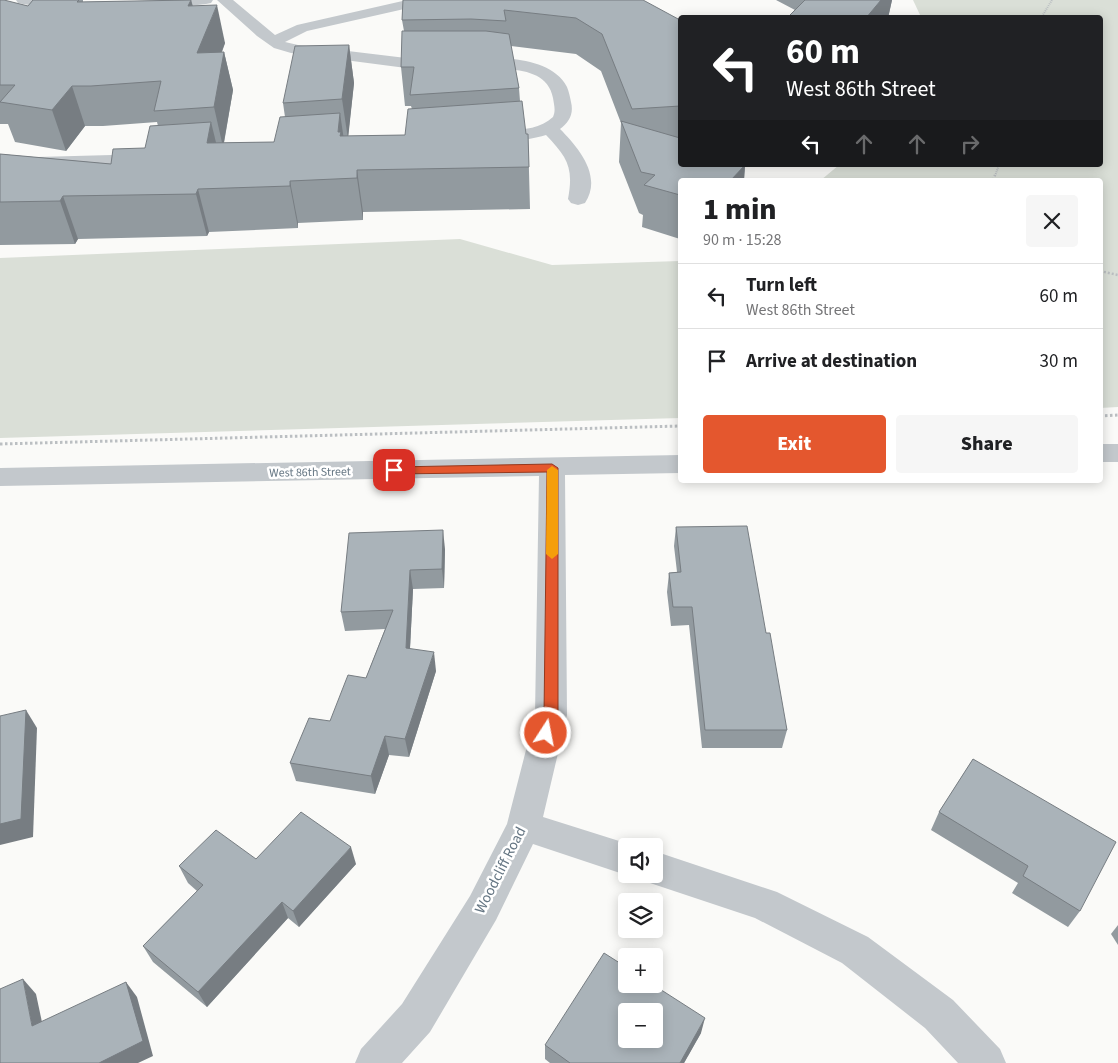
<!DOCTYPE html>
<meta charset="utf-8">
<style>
body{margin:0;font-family:"Source Sans 3",sans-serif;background:#f6f6f6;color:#202124;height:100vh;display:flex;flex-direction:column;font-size:19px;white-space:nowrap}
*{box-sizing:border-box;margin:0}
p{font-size:16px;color:#757577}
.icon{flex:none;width:28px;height:28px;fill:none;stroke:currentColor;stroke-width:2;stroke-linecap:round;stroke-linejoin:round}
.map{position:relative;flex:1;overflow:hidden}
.panel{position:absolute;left:678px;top:178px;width:425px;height:305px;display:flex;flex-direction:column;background:#fff;border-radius:5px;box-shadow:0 2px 12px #0003}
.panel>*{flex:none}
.banner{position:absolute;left:678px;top:15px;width:425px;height:152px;border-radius:5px;box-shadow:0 2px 12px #0003;background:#202124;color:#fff;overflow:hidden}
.controls{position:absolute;left:618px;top:838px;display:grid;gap:10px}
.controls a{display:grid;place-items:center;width:45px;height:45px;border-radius:5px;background:#fff;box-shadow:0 2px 12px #0003;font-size:25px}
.pin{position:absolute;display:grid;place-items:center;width:42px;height:42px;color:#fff;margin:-21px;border-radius:10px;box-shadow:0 2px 8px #0006}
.me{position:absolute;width:55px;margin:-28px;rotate:11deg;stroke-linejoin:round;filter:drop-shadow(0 0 4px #0008)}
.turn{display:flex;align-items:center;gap:18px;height:105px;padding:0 25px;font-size:22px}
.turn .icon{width:65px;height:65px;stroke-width:2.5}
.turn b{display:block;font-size:35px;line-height:42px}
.lanes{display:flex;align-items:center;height:48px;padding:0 25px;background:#0003;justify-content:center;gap:25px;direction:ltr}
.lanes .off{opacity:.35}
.round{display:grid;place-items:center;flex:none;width:52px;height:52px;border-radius:5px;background:#f6f6f6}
.headline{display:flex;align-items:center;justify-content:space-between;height:85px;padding:0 25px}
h1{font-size:30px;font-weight:800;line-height:38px}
.button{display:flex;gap:10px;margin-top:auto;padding:10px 25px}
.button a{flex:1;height:58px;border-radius:5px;background:#e4572e;color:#fff;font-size:20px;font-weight:800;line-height:58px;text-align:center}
.button a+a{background:#f6f6f6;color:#202124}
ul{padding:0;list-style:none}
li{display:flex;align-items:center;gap:15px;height:65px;padding:0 25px;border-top:1px solid #e0e0e0}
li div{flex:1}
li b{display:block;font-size:19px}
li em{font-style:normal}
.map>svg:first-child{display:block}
.green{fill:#dadfd7}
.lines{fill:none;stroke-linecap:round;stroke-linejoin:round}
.path-far2{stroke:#bbbfc2;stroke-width:2;stroke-dasharray:1 1;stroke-linecap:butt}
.path-far1{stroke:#bbbfc2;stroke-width:2.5;stroke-dasharray:2 2;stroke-linecap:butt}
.path{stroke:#bbbfc2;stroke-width:3;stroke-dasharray:2.5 2.5;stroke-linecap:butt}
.minor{fill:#c3c8cc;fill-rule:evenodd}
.wall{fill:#929a9f}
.shaded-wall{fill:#777d82}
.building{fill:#aab3b9;stroke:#777d82;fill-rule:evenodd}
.route{fill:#e4572e;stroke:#94391e}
.slow{fill:#f59e0b}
.labels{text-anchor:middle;stroke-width:5;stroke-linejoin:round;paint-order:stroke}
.street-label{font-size:12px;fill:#657683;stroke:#fff}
.near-street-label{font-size:15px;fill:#657683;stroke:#fff}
</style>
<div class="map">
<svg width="1118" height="1063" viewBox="0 0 1118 1063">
<rect width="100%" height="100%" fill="#fafaf8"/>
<g class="green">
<path d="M913,0H1118V407L1100,408V180H821L839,165H1100V18L921,17Z"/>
<path d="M460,239L552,265L680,261V418L0,438V258Z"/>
</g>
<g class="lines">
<g class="path-far2">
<path d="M1041,18L1052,0"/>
<path d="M995,176L999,165"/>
</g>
<g class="path-far1">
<path d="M993,180L995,175"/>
<path d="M1100,271L1118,275"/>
</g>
<g class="path">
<path d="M1100,416L1118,415"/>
<path d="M0,444L680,426"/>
</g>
<g class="minor">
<path d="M16,0H52L73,4L75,7L73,10L68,11L23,4L18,3Z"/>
<path d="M169,0H213L211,3L206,4L156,10L151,9L149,6L151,3Z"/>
<path d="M217,0H233L275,35L297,25L407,0H443L441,3L413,7L307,31L285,42L298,45L406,58L444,60L446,63L444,66L406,68L291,53L274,48L257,36Z"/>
<path d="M478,57C506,58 552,58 567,87C569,92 570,97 571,102C574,114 569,122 560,129C578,147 603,176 585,203L578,205L571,203L568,199C574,167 567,157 546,135C528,140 503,145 485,141L482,137L485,133C507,128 535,134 553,117C556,110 554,105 553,98C546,62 498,72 472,65L470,62L472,59Z"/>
<path d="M149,154L156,156L158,160L156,164L52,170H0V158Z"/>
<rect x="1100" y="444" width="18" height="18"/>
<path d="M680,455V473L565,475L567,715L543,817L635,846H626V874H630L626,875L533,844L496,920L430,1032L402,1063H355L361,1049L402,1004L470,896L507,824L535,715L539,476L0,486V468Z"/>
<path d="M654,851L777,892L868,937L953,1000L1000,1049L1006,1063H958L925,1028L842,963L755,918L641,880L639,874H654Z"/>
</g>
</g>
<g class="wall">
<path d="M0,0L28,6L33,0H83V2L191,0L193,6L225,43L222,52H224L233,90L224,143L274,142L285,117L283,103L349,45L354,83L348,136L405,135L412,109L411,106H405L401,67L404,31L402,20L403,0L680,20V165H745L744,180H680V239L642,227L643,215L639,213L619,162L621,123L601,71L576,54L511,46L519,88L520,101L526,134H528L530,209L363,212V220L298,223V228L209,232L207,236L78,239L75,244L0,245V154L111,164L145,148L158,126L157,122L103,126H85L66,151L15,142L8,124H0Z"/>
<path d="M776,0H892L888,18H787L795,10Z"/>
<path d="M676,527L766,633L787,730L782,748H702L689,625L671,626L667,592L669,573L677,572L674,546Z"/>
<path d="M445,549L444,588L413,589L410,649L436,671L409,757L389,755L375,794L296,781L290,763L330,721L366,678L385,629L345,631L341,612Z"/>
<path d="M973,759L1080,911L1068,927L1012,893L1018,883L931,830L939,812Z"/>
<path d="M256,859L356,864L299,927L288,918L207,1007L153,962L143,946L197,891L188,883L179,866Z"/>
<path d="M1118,925V945L1111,934Z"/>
<path d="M701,1033L684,1063H550L545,1059V1045Z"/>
</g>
<g class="shaded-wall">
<path d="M191,0L200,37L188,6Z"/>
<path d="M881,0H892L888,18H866Z"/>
<path d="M217,5L225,43L206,92L197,53Z"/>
<path d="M349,45L354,83L348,139L342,99Z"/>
<path d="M224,52L233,90L223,147L214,107Z"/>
<path d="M72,86L85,126L66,151L52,110Z"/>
<path d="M340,113L346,154L338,132Z"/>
<path d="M211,122L221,163L207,143Z"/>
<path d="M745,165L744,180H731Z"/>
<path d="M357,170L363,212V220L357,178Z"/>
<path d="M290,181L298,223V228L290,186Z"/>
<path d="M198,189L209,232L207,236L196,194Z"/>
<path d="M63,196L78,239L75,244L60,201Z"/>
<path d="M443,530L445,549L444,588L442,569Z"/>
<path d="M410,570L413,589L409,667L406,648Z"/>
<path d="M434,652L436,671L409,757L405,739Z"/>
<path d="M26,710L37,728L33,837L0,845V824Z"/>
<path d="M385,736L389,755L375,794L371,776Z"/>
<path d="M351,847L356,864L299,927L293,911Z"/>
<path d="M282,902L288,918L207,1007L198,992Z"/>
<path d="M23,979L36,994L46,1041L32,1026Z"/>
<path d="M126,982L137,997L153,1056L138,1063H99Z"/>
<path d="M705,1018L701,1033L684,1063H680Z"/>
</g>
<g class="building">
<path d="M0,0H4L28,6L33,0H79L77,2L191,0L188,6L217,5L197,53L224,52L214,107L154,111L161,81L91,86H72L52,110L0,102L15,85H0Z"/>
<path d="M403,0H643L680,20V106L632,109L602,34L576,18L504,10L506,21L471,19L402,20Z"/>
<path d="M805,0H881L866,18H787Z"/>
<path d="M402,31H486L509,34L519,88L410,95L414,67H401Z"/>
<path d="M349,45L342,99L283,103L295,46Z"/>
<path d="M522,101L526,134H528L529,167L357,170V178L290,181V186L198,189L196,194L63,196L60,201L0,202V154L111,164L113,149L145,148L150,126L211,122L207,143L274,142L280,117L340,113L338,132H341L340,136L405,135L408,109Z"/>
<path d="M621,121L680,138V165H745L731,180H680V195L644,185L655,175L641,172Z"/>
<path d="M747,526L766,633H770L787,730H705L692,607H673L669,573L681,572L676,527Z"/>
<path d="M443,530L442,569L410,570L406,648L434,652L405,739L385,736L371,776L290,763L309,718L330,721L348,675L366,678L393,610L341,612L349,533Z"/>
<path d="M26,710L21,819L0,824V716Z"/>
<path d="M973,759L1116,842L1080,911L1023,876L1028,866L939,812Z"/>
<path d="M301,812L351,847L293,911L282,902L198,992L143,946L203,885L179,866L216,830L256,859Z"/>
<path d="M604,953L626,967V984H652L705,1018L680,1063H570L545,1045ZM626,1011H654V1039H626Z"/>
<path d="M23,979L32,1026L126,982L143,1041L99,1063H0V989Z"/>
</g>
<path class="route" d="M552,464L558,468V715L551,737L546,739L542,737L540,733L544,715L547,472L394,474L389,470L394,467Z"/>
<path class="slow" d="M552,466L558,470V554L552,559L546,554L547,470Z"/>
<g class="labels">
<g class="street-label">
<text transform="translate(310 472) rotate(-1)" y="4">West 86th Street</text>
</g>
<g class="near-street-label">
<text transform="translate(500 870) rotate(-63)" y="5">Woodcliff Road</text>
</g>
</g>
</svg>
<div class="controls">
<a><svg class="icon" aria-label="sound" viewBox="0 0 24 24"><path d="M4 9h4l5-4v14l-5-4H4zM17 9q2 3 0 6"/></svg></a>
<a><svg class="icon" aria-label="layers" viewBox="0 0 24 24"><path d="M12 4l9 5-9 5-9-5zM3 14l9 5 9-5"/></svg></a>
<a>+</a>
<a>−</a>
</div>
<div class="pin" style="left:394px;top:470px;background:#d93025"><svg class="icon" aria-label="arrive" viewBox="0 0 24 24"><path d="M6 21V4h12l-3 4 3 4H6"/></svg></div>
<svg class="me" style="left:546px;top:733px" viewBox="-20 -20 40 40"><circle r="17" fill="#e4572e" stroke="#fff" stroke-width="3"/><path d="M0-11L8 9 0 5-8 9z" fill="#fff"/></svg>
<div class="banner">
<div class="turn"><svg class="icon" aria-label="left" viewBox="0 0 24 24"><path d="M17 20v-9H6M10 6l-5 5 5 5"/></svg><div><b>60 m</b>West 86th Street</div></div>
<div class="lanes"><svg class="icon" aria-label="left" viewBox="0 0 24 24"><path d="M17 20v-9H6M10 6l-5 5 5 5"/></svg><svg class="icon off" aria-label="ahead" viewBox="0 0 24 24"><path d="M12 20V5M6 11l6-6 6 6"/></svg><svg class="icon off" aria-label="ahead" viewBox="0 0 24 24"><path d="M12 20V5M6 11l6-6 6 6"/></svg><svg class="icon off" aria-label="right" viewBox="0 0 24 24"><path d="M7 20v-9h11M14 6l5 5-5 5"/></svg></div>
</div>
<section class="panel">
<div class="headline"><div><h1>1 min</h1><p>90 m · 15:28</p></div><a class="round"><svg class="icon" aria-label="close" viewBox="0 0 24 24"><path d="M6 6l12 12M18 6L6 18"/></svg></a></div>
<ul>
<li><svg class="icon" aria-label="left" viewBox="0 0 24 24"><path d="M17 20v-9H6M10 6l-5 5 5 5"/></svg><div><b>Turn left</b><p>West 86th Street</p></div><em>60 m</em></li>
<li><svg class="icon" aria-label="arrive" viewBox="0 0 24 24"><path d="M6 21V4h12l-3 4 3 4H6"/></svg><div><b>Arrive at destination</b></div><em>30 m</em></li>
</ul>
<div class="button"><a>Exit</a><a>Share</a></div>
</section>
</div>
